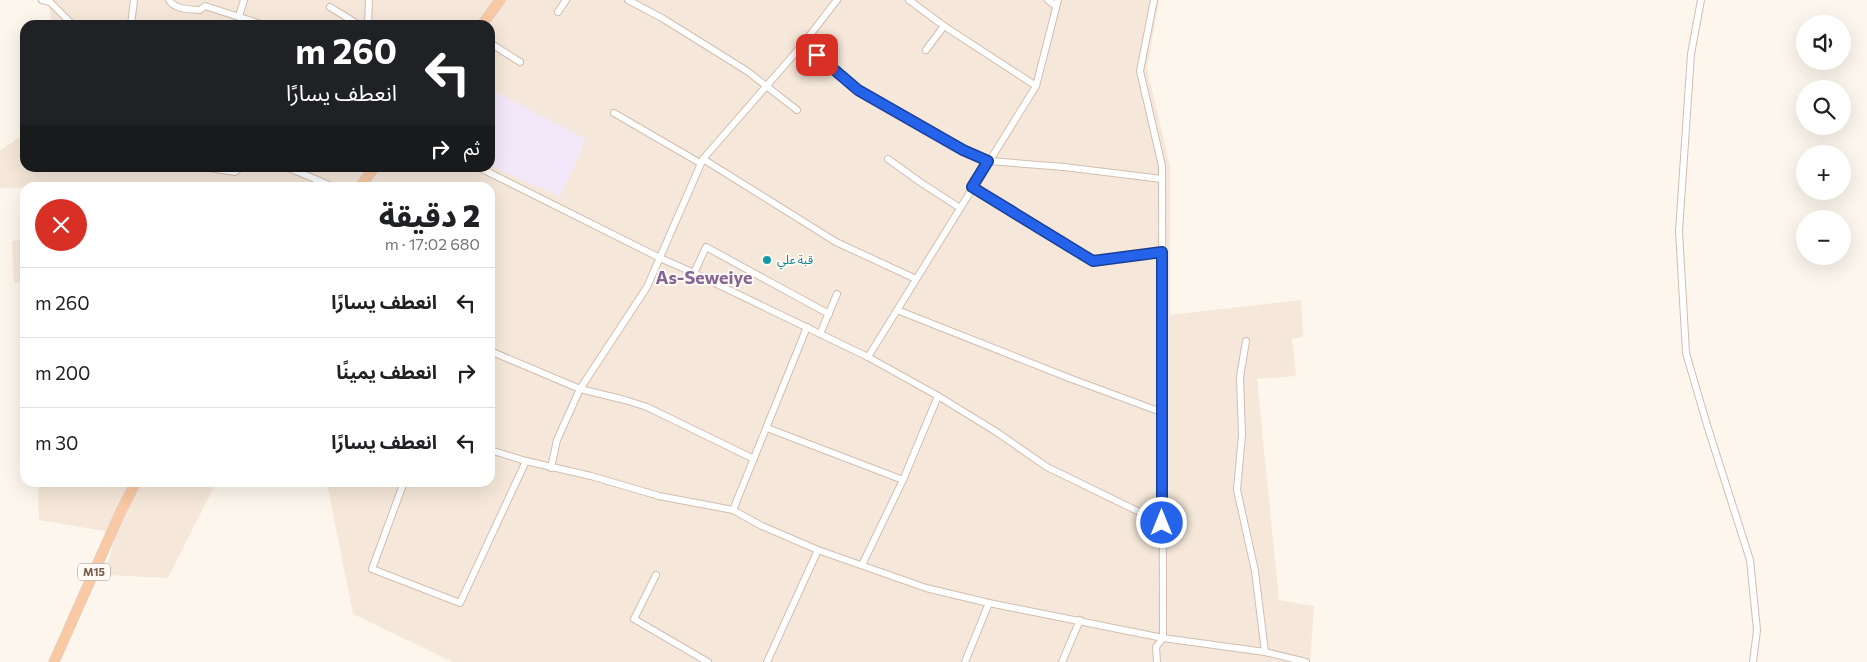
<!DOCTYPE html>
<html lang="ar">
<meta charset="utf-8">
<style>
body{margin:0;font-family:Commissioner,"Noto Sans Arabic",sans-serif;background:#f6f6f6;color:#202124;direction:rtl;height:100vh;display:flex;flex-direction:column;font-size:19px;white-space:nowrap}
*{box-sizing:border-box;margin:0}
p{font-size:16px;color:#757577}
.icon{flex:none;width:28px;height:28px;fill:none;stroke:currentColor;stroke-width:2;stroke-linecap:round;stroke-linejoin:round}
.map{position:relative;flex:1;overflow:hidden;direction:ltr}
.details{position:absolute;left:20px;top:182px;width:475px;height:305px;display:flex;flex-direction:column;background:#fff;border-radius:15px;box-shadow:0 5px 20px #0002;direction:rtl}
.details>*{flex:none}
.banner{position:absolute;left:20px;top:20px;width:475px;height:152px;border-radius:15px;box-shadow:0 5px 20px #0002;direction:rtl;background:#202124;color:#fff;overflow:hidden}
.controls{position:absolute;left:1796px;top:15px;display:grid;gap:10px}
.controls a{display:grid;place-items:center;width:55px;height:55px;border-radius:50%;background:#fff;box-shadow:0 5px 20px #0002;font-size:25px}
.pin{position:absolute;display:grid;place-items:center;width:42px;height:42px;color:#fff;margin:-21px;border-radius:10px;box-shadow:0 2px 8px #0006}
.me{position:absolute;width:55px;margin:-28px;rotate:0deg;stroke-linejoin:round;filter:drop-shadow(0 0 4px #0008)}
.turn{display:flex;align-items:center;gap:18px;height:105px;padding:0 15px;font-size:22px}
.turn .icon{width:65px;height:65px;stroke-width:2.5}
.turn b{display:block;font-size:35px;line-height:42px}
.then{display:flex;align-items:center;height:48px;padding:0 15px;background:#0003;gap:10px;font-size:19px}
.round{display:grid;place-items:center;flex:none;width:52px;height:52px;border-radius:26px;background:#f6f6f6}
.head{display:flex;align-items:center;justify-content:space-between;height:85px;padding:0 15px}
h1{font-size:30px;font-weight:800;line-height:38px}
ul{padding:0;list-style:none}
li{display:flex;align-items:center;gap:15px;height:70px;padding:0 15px;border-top:1px solid #e0e0e0}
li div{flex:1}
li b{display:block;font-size:19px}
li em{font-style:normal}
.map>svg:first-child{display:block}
.residential{fill:#f5e8da}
.education{fill:#f3e8fa}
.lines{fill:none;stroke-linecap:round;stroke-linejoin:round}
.minor-casing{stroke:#d1beb0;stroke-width:8}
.trunk-casing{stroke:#dad1cd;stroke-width:11}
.minor{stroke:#fff;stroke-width:6}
.trunk{stroke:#f9c8a4;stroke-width:10}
.route-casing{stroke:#184099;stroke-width:12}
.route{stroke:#2563eb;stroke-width:9}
.culture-dot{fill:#0f9aa8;stroke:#fffaf3;stroke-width:2}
.labels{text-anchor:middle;stroke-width:4;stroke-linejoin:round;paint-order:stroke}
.shield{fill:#fffaf3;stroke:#a28b7f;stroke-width:1}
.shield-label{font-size:11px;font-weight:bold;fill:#7a5c4d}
.culture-label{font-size:12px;fill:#0d838f;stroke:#fffaf3;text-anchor:start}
.district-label{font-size:18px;font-weight:bold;fill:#846695;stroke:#fffaf3}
</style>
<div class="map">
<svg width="1867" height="662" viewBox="0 0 1867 662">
<rect width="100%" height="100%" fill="#fdf6ec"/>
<g class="residential">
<path d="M48,0H1159L1147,69L1170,166V315L1301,300L1303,337L1292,339L1296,376L1257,379L1279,600L1314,606L1310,662H453L353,614L327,483H325L490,482V188L60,187L0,188V150L25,134V168H490V25H52Z"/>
<path d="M25,239V282L14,283L12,241Z"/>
<path d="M38,483H216L168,578L105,575L116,533L39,520Z"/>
</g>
<path class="education" d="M490,89L586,139L560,197L490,165Z"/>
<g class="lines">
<g class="minor-casing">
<g id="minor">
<path d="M42,0L50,2L73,25"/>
<path d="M169,0C175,10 189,9 200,10L205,6L264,25"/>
<path d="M628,0L662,18L747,71L797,110"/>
<path d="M909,0L944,26L1036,86"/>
<path d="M1048,0L1056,6"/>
<path d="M1154,0L1140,71L1162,166L1163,638L1156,647L1157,662"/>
<path d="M1701,0L1691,54L1679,231L1686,353L1707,425L1750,560L1757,630L1753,662"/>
<path d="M330,7L359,25"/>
<path d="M558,12L566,0"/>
<path d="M239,16L244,0"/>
<path d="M131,25L134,0"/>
<path d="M368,25L369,0"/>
<path d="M490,43L520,62"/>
<path d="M803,44L858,90L963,150L989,161L1064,167L1162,179"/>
<path d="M926,50L944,26"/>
<path d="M614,113L700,163"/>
<path d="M703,159L836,242L916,279"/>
<path d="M888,159L920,182L960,208"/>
<path d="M210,168L235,172L240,168"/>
<path d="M289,168L336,188"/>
<path d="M480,168L660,258L694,273L868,357L938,396L995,431L1047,467L1162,523"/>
<path d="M973,187L1093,261L1162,252"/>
<path d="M694,273L706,247L829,314"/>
<path d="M897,310L1069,378L1161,412"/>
<path d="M820,334L837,294"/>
<path d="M1246,341L1240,377L1242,435L1237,490L1255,571L1265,652"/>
<path d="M490,351L580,389L625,400L647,407L754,459"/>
<path d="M868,357L1036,86L1058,0"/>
<path d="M767,428L903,480"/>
<path d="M490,450L526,461L591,476L659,496L733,510L762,526L818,550L926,588L989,603L1163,638L1265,652L1306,662"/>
<path d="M551,468L557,440L580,389L647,287L703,159L803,44L837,0"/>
<path d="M404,482L372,569L460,603L526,461"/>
<path d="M733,510L807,327"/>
<path d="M862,565L903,480L938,396"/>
<path d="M656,575L634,619L708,662"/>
<path d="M767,662L818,550"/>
<path d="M965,662L989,603"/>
<path d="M1062,662L1080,620"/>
</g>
</g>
<g class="trunk-casing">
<g id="trunk">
<path d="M482,25L500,0"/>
<path d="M359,188L374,168"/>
<path d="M54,662L121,511L136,482"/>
</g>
</g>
<use href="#minor" class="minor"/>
<use href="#trunk" class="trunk"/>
</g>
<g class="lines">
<g class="route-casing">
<path id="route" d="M817,55L858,90L963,150L988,161L972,187L1093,261L1162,252V523"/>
</g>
<use href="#route" class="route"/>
</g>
<circle class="culture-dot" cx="767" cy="260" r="5"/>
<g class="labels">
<rect class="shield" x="78" y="563.5" width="32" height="17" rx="4"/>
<g class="shield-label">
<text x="94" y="576">M15</text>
</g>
<g class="culture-label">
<text x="777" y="264">قبة علي</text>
</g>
<g class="district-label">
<text x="704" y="284">As-Seweiye</text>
</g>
</g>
</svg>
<div class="controls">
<a><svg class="icon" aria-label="sound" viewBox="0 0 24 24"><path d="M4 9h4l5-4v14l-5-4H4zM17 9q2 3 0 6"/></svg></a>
<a><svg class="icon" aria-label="search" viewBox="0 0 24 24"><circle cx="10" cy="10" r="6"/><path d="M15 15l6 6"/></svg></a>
<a>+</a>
<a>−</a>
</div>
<div class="pin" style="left:817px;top:55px;background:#d93025"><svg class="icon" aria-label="arrive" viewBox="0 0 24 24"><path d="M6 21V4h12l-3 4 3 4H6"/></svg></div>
<svg class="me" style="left:1162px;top:523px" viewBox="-20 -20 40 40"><circle r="17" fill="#2563eb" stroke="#fff" stroke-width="3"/><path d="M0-11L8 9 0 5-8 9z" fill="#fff"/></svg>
<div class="banner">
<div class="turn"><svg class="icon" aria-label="left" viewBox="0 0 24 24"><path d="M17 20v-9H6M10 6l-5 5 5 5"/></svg><div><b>260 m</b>انعطف يسارًا</div></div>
<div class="then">ثم<svg class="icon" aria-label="right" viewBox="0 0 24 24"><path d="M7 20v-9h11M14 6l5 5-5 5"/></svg></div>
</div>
<section class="details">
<div class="head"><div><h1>2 دقيقة</h1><p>680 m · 17:02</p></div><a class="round" style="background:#d93025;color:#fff"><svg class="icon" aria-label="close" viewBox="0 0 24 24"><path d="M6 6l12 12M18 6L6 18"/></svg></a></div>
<ul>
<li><svg class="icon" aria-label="left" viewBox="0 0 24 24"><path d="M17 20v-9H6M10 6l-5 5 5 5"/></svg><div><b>انعطف يسارًا</b></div><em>260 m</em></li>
<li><svg class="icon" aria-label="right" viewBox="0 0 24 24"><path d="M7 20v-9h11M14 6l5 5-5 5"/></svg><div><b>انعطف يمينًا</b></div><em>200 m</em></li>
<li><svg class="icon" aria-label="left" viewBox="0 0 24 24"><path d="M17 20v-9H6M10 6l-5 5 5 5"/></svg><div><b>انعطف يسارًا</b></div><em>30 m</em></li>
</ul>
</section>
</div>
